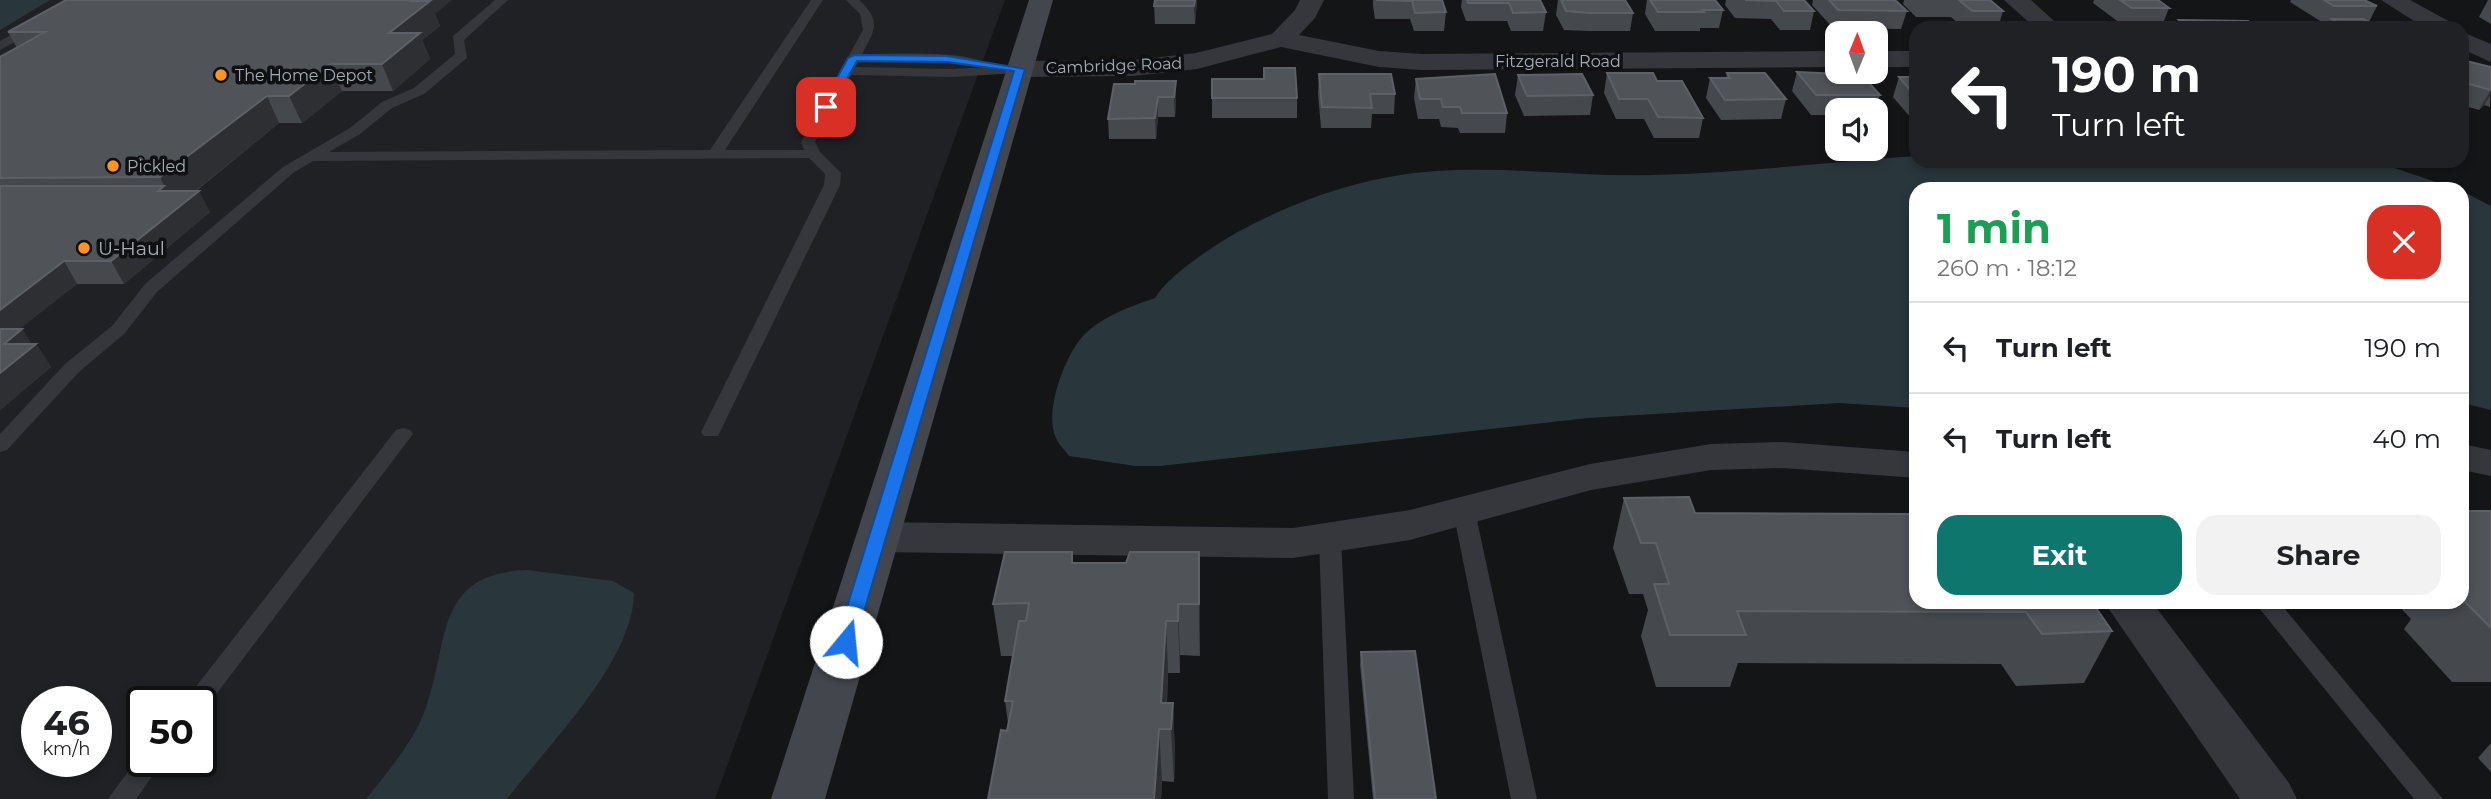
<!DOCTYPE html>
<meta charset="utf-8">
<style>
body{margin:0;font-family:Montserrat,sans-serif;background:#f2f2f2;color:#202124;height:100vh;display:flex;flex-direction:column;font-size:26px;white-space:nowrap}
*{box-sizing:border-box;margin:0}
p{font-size:23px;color:#757577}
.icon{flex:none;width:38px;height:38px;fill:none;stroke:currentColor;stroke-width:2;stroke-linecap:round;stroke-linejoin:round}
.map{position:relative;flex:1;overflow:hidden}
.panel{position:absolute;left:1909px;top:182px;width:560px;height:427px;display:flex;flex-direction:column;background:#fff;border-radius:21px;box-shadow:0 4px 10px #0003}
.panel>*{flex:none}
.top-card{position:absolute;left:1909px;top:21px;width:560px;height:147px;border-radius:21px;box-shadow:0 4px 10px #0003;background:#202124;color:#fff;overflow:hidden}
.needle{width:46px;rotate:1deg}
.tools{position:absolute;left:1825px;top:21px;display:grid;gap:14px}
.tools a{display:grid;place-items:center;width:63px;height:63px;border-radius:14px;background:#fff;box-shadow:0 4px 10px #0003;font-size:35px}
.speed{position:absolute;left:21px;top:686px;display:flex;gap:14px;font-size:35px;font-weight:700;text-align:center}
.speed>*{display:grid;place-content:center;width:91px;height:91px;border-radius:50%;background:#fff;box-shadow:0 4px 10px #0003;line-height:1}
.speed small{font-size:18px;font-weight:400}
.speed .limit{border:4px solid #111;border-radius:10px;background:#fff;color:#111}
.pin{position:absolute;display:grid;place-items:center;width:60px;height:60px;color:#fff;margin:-30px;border-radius:14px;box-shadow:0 4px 10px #0006}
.me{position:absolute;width:77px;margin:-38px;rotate:17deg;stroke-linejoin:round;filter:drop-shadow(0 0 5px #0008)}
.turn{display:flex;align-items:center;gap:24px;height:147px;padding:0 28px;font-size:32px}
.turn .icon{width:91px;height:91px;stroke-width:2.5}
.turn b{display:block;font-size:49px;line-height:60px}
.round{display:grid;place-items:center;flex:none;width:74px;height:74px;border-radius:21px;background:#f2f2f2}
.head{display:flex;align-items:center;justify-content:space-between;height:119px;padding:0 28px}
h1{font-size:42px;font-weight:700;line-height:52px;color:#1e9e55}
.primary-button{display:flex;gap:14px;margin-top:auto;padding:14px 28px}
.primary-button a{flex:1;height:80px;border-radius:21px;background:#0f766e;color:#fff;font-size:28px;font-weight:700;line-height:80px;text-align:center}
.primary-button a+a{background:#f2f2f2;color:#202124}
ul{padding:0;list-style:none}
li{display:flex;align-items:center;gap:21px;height:91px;padding:0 28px;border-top:2px solid #e0e0e0}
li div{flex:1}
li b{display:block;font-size:26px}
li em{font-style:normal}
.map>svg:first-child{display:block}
.built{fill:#202124;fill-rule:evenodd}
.water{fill:#29363c}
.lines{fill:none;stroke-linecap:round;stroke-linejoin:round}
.service{fill:#35373c;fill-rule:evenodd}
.minor{fill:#35373c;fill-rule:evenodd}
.secondary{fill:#43464c;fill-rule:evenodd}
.wall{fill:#45484c}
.shaded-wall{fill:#2d2f32}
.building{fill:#505358;stroke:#5d6167;stroke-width:2}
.route{fill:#1a73e8;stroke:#114b97;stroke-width:2}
.poi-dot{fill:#ff9424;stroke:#0f1011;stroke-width:2.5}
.labels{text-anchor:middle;stroke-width:7;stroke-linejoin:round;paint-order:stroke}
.far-street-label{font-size:16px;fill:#a5aeb8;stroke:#0f1011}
.far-poi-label{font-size:16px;fill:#a5aeb8;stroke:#0f1011;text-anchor:start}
.poi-label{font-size:19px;fill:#a5aeb8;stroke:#0f1011;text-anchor:start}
</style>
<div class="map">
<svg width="2491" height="799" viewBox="0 0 2491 799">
<rect width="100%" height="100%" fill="#141516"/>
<path class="built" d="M0,0H1005L715,799H0ZM37,702H96V761H37ZM142,702H201V761H142Z"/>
<g class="water">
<path d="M0,0H50L0,30Z"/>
<path d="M1916,156V161H2373L2457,189H1916V408L1839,403L1588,418L1160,466H1135L1069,456C1065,450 1059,445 1056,438C1043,413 1066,350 1087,332C1105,315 1132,306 1155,298C1168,276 1213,246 1236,233C1298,199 1365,176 1436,171C1508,166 1581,177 1653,175C1741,173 1828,162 1916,156Z"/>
<path d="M2462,191L2491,206V410L2462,403Z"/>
<path d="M527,570L613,581L634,593C633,662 548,745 507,799H366C388,771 413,743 425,710C450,645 432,573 527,570Z"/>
</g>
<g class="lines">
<g class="service">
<path d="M495,0H508L464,40L467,58L424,94L392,108L360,134L329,152L710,150L811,0H823L725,150H804L801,142L863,30L860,14L846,0H859C882,21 875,30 862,54C886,54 968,50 984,63L977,67L947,63L858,62L855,67L953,69L1020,65L1027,69L1020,73L953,77L851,75L815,142L820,152L841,173L840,185L718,436H704L701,432L824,185L825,174L809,158L313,161L293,173L157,292L124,334L79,372L7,450L0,452V434L65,364L112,326L145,284L283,167L350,128L382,102L414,88L455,54L453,36Z"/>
<path d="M32,24L42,27L0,50V41Z"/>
<path d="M403,428L410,430L413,434L410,438L205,709L201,710V702H184L396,430Z"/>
<path d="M1464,504L1472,506L1475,511L1537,799H1511L1453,511L1456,506Z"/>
<path d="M1330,532L1338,534L1341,539L1354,799H1328L1319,539L1322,534Z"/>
<path d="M2254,602H2279L2443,799H2414Z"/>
<path d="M141,754L142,761H163L136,799H108Z"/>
</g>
<g class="minor">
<path d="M1300,0H1324L1315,18L1299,35L1379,51L1421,54L1838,51V67L1421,70L1379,67L1281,47L1197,69L1133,76L1020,77L1011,75L1007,69L1011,63L1020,61L1133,60L1196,53L1272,34L1295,10Z"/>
<path d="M2004,0H2031L2062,28H2035Z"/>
<path d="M2381,0H2410L2452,23L2455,28H2425Z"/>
<path d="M2462,32L2491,44V62L2462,49Z"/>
<rect x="1876" y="51" width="40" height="16"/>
<path d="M1783,442L1916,452V478L1783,468L1711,470L1591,490L1410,540L1293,558L878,552L863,548L856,537L863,526L878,522L1293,528L1410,510L1590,464L1711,444Z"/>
<path d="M2462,444L2491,450V476L2462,470Z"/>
<path d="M2104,602H2152L2289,783L2297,799H2240Z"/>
</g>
<path class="secondary" d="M1029,0H1053L825,799H771Z"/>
</g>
<g class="wall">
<path d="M1197,0L1195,24H1155L1154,6Z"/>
<path d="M1373,0H1442L1446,12L1444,31H1414L1410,19H1375L1373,6Z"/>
<path d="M1462,0H1540L1546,12L1543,31H1511L1507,21H1466L1461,7Z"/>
<path d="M1558,0H1625L1633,13L1630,31H1587L1564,30L1556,15Z"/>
<path d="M1647,0H1715L1723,10L1719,28H1700V31H1655L1645,14Z"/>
<path d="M1726,0H1804L1814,11L1810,30H1780L1771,19L1735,18L1725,5Z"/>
<path d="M1813,0H1895L1907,11L1901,29L1833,28L1812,5Z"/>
<path d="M1904,0H1990L2003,11L1998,28H1964L1951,17H1916L1903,4Z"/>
<path d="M2094,0H2158L2169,8L2162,26H2124L2093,3Z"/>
<path d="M2291,0H2364L2377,6L2369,22L2383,28H2328L2330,24H2325L2290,2Z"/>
<path d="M2488,0H2491V24L2479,17Z"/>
<path d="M435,14L440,26L422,40L430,59L393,91H342L302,123H279L196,191L210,212L124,284H77L19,329H22L31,344H36L51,367L0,410V57L17,48L8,32Z"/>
<path d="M2179,20L2258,28H2175Z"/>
<path d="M2462,60L2491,67L2490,107L2484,105L2479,110L2462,105Z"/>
<path d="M1913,71H1916V118H1911L1893,97L1899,77H1911Z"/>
<path d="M1797,72L1880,95L1875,110H1838V115H1811L1792,91Z"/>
<path d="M1607,73L1657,81L1703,118L1699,138H1654L1644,119H1616L1604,93Z"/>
<path d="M1727,73L1786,99L1781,119L1721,120L1706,98L1710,78H1726Z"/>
<path d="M1319,74L1395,94L1394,114H1372L1371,128H1321L1318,94Z"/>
<path d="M1518,75L1593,95L1590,115L1524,116L1515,95Z"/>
<path d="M1416,79L1507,113L1505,133H1460L1458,128L1441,127L1439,119H1418L1414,98Z"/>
<path d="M1176,81V101L1175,117H1158L1156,139H1109L1108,119L1135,84Z"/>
<rect x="1212" y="98" width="85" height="20"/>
<path d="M1624,498L2092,602L2112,631L2084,683L2016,686L2001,664L1738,663L1730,687H1656L1641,636L1648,610L1643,594H1629L1613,548Z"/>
<path d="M2462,511H2491V682H2452L2404,629L2411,619L2395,602H2462Z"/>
<path d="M1199,552L1200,656L1180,655V673H1168L1167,703H1173L1175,756L1174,782L1162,781L1161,799H988L1008,723L1005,701L1013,656H1001L993,604L1073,563H1126Z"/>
<path d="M1361,652L1436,799H1373L1360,665Z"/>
<path d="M2490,744H2491V772L2478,758Z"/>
</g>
<g class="shaded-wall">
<path d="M412,0H452L435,14L440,26L422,40L430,59L393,91L382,64L389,33Z"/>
<path d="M1195,0H1197L1195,24L1194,6Z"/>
<path d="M330,64L342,91L302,123L289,96Z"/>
<path d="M1176,81V101L1175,117L1174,97Z"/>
<path d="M2491,90V94L2484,105L2479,110Z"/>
<path d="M267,96L279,123L169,212L158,191L164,186L160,177Z"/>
<path d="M1158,97V117L1156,139L1155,118Z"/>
<path d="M199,191L210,212L124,284L111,261Z"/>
<path d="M64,261L77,284L0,344V310Z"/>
<path d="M22,329L33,346L36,344L51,367L0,410V373L4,344Z"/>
<path d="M1199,552L1200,603V656L1199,604Z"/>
<path d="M1178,604L1180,655V673L1178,621Z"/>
<path d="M1166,621L1168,673L1165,729L1161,703Z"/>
<path d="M1173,703L1175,756L1174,782L1171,729Z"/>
<path d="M1159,729L1162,781L1161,799H1154Z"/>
</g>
<g class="building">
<path d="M66,0H412L411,1H430L389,33H420L382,64H330L289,96H267L160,177L0,178V57L45,32H8Z"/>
<path d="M1155,0H1195L1194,6H1154Z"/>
<path d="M1376,0H1442L1446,12L1415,13L1412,1Z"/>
<path d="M1467,0H1540L1546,12L1513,13L1509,3H1468Z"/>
<path d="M1561,0H1625L1633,13H1590L1566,11Z"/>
<path d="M1650,0H1715L1723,10H1702L1704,12H1658Z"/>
<path d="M1745,0H1804L1814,11H1784L1776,1Z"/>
<path d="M1829,0H1895L1907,11L1838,10Z"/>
<path d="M1959,0H1990L2003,11H1972Z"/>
<path d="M2120,0H2158L2169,8H2132Z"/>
<path d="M2324,0H2364L2377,6H2334Z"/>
<path d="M2332,19H2363L2383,28H2347Z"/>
<path d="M2179,20L2248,21L2258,28H2184H2189Z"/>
<path d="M2462,60L2491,67V90L2462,82L2467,77L2462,75Z"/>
<path d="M1264,68H1295L1297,98H1212V79H1264Z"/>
<path d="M1797,72L1862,75L1880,95H1816Z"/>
<path d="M1607,73H1653L1657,81H1682L1703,118L1658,117L1648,99H1619Z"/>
<path d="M1727,73H1765L1786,99L1725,100L1710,78H1730Z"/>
<path d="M1319,74H1391L1395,94H1370L1372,108L1322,107Z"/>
<path d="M1495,74L1507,113H1462L1460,107H1443L1441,99H1420L1416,79Z"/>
<path d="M1582,74L1593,95L1527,96L1518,75Z"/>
<path d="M1899,77H1916V97Z"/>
<path d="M1135,81H1176L1174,97H1158L1155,118L1108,119L1114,84H1135Z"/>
<path d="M0,186H164L158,191H199L111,261H64L0,310Z"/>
<path d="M0,329H22L4,344H36L0,373Z"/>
<path d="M1689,497L1695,513L1916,514V602H2092L2112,631L2042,634L2026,612L1737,611L1746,635H1670L1654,584H1669L1656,543H1641L1624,498Z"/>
<path d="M2462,511H2491V628L2462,599Z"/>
<path d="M1005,552H1072V563H1126L1130,552H1199V604H1178V621H1166L1161,703H1173L1171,729H1159L1154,799H988L1001,730L1007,731L1013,701H1005L1019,621H1026L1029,603L993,604Z"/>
<path d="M1415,651L1436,799H1375L1361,652Z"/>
</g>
<path class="route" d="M854,55L947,56L1025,69L855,642L846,649L836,642L1014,71L947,62L857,61L830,109H822L821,107L848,58Z"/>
<g class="poi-dot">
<circle cx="221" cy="75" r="7"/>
<circle cx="113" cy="166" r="7"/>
<circle cx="84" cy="248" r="7"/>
</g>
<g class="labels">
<g class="far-street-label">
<text x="1558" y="67">Fitzgerald Road</text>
<text transform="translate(1114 65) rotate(-2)" y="6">Cambridge Road</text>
</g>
<g class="far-poi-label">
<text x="235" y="81">The Home Depot</text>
<text x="127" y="172">Pickled</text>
</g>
<g class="poi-label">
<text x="98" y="255">U-Haul</text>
</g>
</g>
</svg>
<div class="tools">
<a><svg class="needle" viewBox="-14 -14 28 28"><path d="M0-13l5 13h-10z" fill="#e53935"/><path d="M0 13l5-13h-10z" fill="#757577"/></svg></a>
<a><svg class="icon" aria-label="sound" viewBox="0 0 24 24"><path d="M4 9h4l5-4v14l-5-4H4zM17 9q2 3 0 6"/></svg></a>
</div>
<div class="speed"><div>46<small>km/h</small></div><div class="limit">50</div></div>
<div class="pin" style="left:826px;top:107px;background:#d93025"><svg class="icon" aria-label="arrive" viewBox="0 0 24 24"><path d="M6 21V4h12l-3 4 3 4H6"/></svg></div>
<svg class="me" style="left:846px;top:642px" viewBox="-20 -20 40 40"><circle r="19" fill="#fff"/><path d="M0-13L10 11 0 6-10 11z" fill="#1a73e8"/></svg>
<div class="top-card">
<div class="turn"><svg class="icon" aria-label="left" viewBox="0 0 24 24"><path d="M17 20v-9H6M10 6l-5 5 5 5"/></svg><div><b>190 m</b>Turn left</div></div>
</div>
<section class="panel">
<div class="head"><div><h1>1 min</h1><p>260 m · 18:12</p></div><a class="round" style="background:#d93025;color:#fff"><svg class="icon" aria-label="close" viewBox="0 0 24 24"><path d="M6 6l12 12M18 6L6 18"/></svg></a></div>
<ul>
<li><svg class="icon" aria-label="left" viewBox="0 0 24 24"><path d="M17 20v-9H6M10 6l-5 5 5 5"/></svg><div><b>Turn left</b></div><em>190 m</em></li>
<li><svg class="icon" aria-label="left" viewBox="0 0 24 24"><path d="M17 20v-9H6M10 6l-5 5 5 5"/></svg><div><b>Turn left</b></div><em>40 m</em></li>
</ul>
<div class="primary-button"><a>Exit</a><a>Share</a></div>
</section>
</div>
